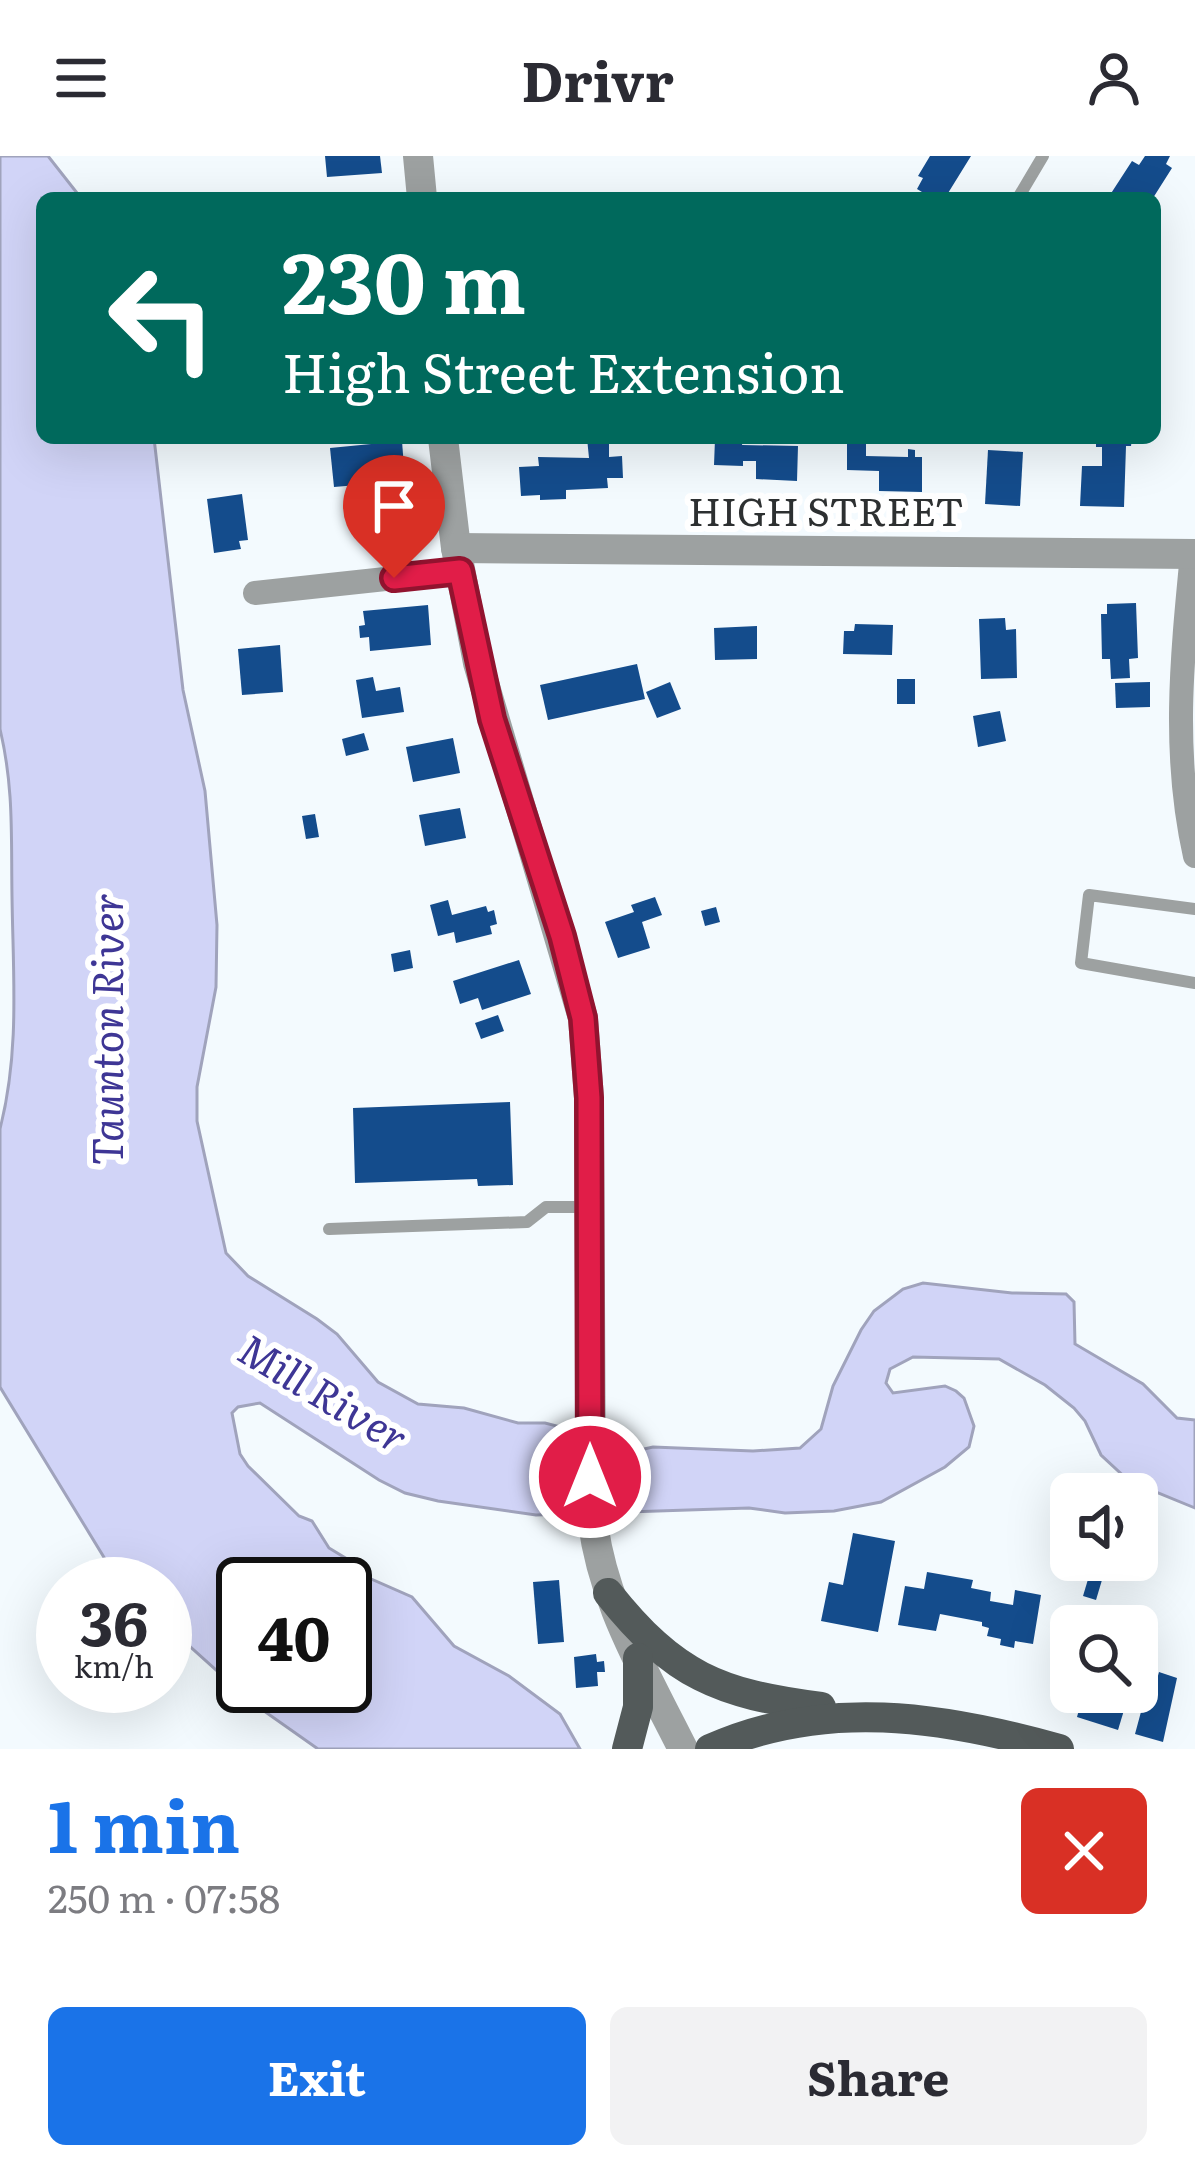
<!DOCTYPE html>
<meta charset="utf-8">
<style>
body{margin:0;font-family:Literata,serif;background:#f2f2f3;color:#2b2b33;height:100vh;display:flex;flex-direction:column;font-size:45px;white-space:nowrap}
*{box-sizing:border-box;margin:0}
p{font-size:39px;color:#7c7c81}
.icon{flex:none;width:66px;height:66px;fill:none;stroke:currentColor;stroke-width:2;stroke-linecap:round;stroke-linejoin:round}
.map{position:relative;height:1593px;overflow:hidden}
.sheet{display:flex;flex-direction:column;background:#fff;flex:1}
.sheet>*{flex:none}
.hud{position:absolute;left:36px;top:36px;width:1125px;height:252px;border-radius:18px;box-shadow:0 12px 48px #0002;background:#00695c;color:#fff;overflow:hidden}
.buttons{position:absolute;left:1050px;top:1317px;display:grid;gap:24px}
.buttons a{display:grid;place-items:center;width:108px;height:108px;border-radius:18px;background:#fff;box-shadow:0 12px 48px #0002;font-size:60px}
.speed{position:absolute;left:36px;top:1401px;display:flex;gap:24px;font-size:60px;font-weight:700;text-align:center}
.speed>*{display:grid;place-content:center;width:156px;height:156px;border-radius:50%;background:#fff;box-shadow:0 12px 48px #0002;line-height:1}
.speed small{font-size:30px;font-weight:400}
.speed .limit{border:6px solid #111;border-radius:18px;background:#fff;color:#111}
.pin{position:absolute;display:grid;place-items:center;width:102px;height:102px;color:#fff;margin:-123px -51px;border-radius:50% 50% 50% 0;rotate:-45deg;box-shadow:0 0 12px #0007}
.pin .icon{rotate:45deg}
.me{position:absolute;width:132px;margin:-66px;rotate:0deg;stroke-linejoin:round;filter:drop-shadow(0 0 9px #0008)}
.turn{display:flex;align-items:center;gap:42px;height:252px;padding:0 48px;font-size:54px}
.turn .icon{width:156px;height:156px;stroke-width:2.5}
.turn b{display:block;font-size:84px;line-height:102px}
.round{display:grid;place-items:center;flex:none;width:126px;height:126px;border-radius:18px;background:#f2f2f3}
.overview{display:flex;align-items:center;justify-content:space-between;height:204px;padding:0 48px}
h1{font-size:72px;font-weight:700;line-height:90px;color:#1a73e8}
.button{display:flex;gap:24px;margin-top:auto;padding:24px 48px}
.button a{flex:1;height:138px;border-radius:18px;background:#1a73e8;color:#fff;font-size:48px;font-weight:700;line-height:138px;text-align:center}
.button a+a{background:#f2f2f3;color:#2b2b33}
header{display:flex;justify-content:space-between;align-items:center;height:156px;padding:0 48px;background:#fff;font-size:54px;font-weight:700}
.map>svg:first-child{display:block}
.water{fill:#d1d4f7;stroke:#a0a3bc;stroke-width:3;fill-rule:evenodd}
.building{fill:#144c8c}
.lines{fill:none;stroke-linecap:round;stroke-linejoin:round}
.service{stroke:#9da1a1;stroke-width:12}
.minor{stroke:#9da1a1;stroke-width:24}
.tertiary{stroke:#9da1a1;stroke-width:30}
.primary{stroke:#535a5a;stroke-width:30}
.route-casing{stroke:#92132f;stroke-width:30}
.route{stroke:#e11d48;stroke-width:21}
.labels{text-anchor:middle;stroke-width:12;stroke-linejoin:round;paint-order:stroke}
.street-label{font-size:39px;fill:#2d3031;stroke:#fff}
.water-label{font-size:42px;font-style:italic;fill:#3e3695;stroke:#fff}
</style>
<header><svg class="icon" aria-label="menu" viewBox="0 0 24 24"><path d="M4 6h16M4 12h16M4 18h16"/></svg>Drivr<svg class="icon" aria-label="person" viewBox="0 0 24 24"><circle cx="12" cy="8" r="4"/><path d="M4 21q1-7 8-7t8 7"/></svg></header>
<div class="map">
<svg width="1195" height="1593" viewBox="0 0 1195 1593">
<rect width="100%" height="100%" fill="#f3fafe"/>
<path class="water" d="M0,0H48L81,42H42V282H154L183,534L205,635L217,769L216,831L197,931V965L226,1097L248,1120L317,1163L337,1178L378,1226L418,1248L464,1252L518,1267H545L557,1270L578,1288L626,1297L653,1291L753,1295L800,1292L821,1273L833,1230L861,1174L874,1155L903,1133L923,1127L1012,1137L1066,1138L1074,1146L1075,1188L1143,1228L1177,1262L1195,1264V1352L1129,1325L1101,1299L1085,1265L1074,1252L1045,1229L999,1203L913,1201L890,1213L886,1227L893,1237L945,1230L956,1235L964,1242L974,1270L969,1291L945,1311L881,1346L834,1355L785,1357L749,1352L536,1359L438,1345L405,1337L379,1324L260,1247L238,1251L232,1257L240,1298L248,1310L299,1360L312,1365L329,1392L352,1406L369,1422L412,1441L454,1490L509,1520L560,1558L580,1593H318L254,1548L165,1468V1428H123L116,1421L0,1231V973C20,895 13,819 12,740C11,681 14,632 0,573ZM243,1428H345V1530H243Z"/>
<g class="building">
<path d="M325,0H380L382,17L327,21Z"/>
<path d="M930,0H971L945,42H932L917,33L923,22L918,20Z"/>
<path d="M1145,0H1170L1166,8L1172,12L1153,42H1108L1132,5L1139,9Z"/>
<path d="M587,282H609V301L622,300L623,322H607L608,332L566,334V343L540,344V339L521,340L519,311L539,310L538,301L589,302Z"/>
<path d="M847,282H866V300L908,301V293L915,294V301H922V336L879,335V315L847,314Z"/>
<path d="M1096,282H1132L1131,290H1126L1124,351L1080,350L1082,310H1102V291H1096Z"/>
<path d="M715,283H743L742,289L798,290L797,325L756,323V305H743V310L714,309Z"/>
<path d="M402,285L405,325L334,331L330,292Z"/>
<path d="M988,294L1023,296L1020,350L985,348Z"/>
<path d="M242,338L248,384L239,385L241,393L214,397L207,343Z"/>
<path d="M414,342L415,372H404L405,377L355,379L354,344Z"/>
<path d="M1136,447L1138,502L1129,503L1130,522L1111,523L1110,503H1102L1101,458H1107V448Z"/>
<path d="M428,449L431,489L370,495L369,481L360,482L359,470L365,469L363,455Z"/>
<path d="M1005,462L1006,474L1016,473L1017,522L981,523L979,463Z"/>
<path d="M855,468L893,469L892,499L843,498L844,475H854Z"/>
<path d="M757,470V503L715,504L714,472Z"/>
<path d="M280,489L283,536L242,539L238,493Z"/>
<path d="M637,508L645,543L548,564L540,529Z"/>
<path d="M373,521L376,535L400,531L404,556L362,562L356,524Z"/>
<rect x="897" y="523" width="18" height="25"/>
<path d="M670,526L681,553L657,562L646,536Z"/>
<path d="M1150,526V551L1116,552L1115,527Z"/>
<path d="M1000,555L1006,585L978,591L973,560Z"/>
<path d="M364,577L369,594L346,600L342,583Z"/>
<path d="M453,582L460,617L413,626L406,591Z"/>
<path d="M460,652L466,682L425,690L419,659Z"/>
<path d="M315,658L319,681L306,683L302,660Z"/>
<path d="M655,741L662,759L642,766L650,792L618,802L605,766L634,756L631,749Z"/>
<path d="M448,744L452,759L486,750L488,756L494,754L497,768L490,770L492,778L456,787L454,776L438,780L430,749Z"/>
<path d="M716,751L720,766L705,770L701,755Z"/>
<path d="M410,794L413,812L394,816L391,798Z"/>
<path d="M519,804L531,838L482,854L478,842L460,848L453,825Z"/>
<path d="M498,859L504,875L481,883L475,867Z"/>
<path d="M510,946L513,1029L478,1030L477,1023L355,1027L353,952Z"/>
<path d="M853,1377L895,1385L878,1476L821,1465L829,1426L843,1429Z"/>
<path d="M927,1416L973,1424L971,1432L991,1436L990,1445L1013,1449L1015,1434L1041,1439L1033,1488L1015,1485L1014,1492L1000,1489L1001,1483L987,1480L989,1472L982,1470V1466L940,1458L936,1475L898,1469L905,1430L924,1433Z"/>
<path d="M1089,1420L1102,1424L1096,1444L1083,1440Z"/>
<path d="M559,1424L564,1486L538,1488L533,1426Z"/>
<path d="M596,1498L597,1506L604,1505L605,1516H597L598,1530L576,1532L574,1501Z"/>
<path d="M1159,1516L1177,1522L1163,1586L1135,1578L1145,1541L1152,1542Z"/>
<path d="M1084,1536H1112L1128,1541L1118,1574L1077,1561Z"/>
</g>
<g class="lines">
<g class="service">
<path d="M1018,42L1043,0"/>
<path d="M1195,753L1089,739L1081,807L1195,827"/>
<path d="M329,1073L527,1066L546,1051H589"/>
</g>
<g class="minor">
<path d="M1192,398C1182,501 1172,598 1195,700"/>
<path d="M255,437L460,415"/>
</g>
<g class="tertiary">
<path d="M418,0L422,42"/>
<path d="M443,282L456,392L478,507L583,862L589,942L591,1346C596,1436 643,1513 683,1593"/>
<path d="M456,392L1195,398"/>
</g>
<g class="primary">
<path d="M608,1437C674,1520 719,1538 821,1551"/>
<path d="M627,1593L638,1551V1502"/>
<path d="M710,1593C824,1542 942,1560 1059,1593"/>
</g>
</g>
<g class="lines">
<g class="route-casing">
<path id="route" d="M394,422L460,415L492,563L562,780L583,862L589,942L590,1321"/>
</g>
<use href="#route" class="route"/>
</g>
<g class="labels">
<g class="street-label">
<text x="826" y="370">HIGH STREET</text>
</g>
<g class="water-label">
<text transform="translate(108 873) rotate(-90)" y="15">Taunton River</text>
<text transform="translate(323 1238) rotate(31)" y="15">Mill River</text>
</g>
</g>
</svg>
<div class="buttons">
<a><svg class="icon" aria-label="sound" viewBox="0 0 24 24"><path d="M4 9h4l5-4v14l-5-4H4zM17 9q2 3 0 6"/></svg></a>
<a><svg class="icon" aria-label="search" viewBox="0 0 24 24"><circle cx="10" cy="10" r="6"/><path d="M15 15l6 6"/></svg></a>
</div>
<div class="speed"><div>36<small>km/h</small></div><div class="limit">40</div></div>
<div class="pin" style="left:394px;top:422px;background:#d93025"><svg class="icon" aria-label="arrive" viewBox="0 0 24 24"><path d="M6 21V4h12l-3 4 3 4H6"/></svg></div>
<svg class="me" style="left:590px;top:1321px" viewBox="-20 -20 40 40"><circle r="17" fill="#e11d48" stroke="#fff" stroke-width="3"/><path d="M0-11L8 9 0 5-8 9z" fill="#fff"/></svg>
<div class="hud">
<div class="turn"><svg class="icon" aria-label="left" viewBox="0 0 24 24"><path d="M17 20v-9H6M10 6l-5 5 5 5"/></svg><div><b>230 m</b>High Street Extension</div></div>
</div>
</div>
<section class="sheet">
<div class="overview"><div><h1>1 min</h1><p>250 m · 07:58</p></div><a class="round" style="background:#d93025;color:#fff"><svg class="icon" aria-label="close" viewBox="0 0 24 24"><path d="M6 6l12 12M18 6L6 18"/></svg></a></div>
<div class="button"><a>Exit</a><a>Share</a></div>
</section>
